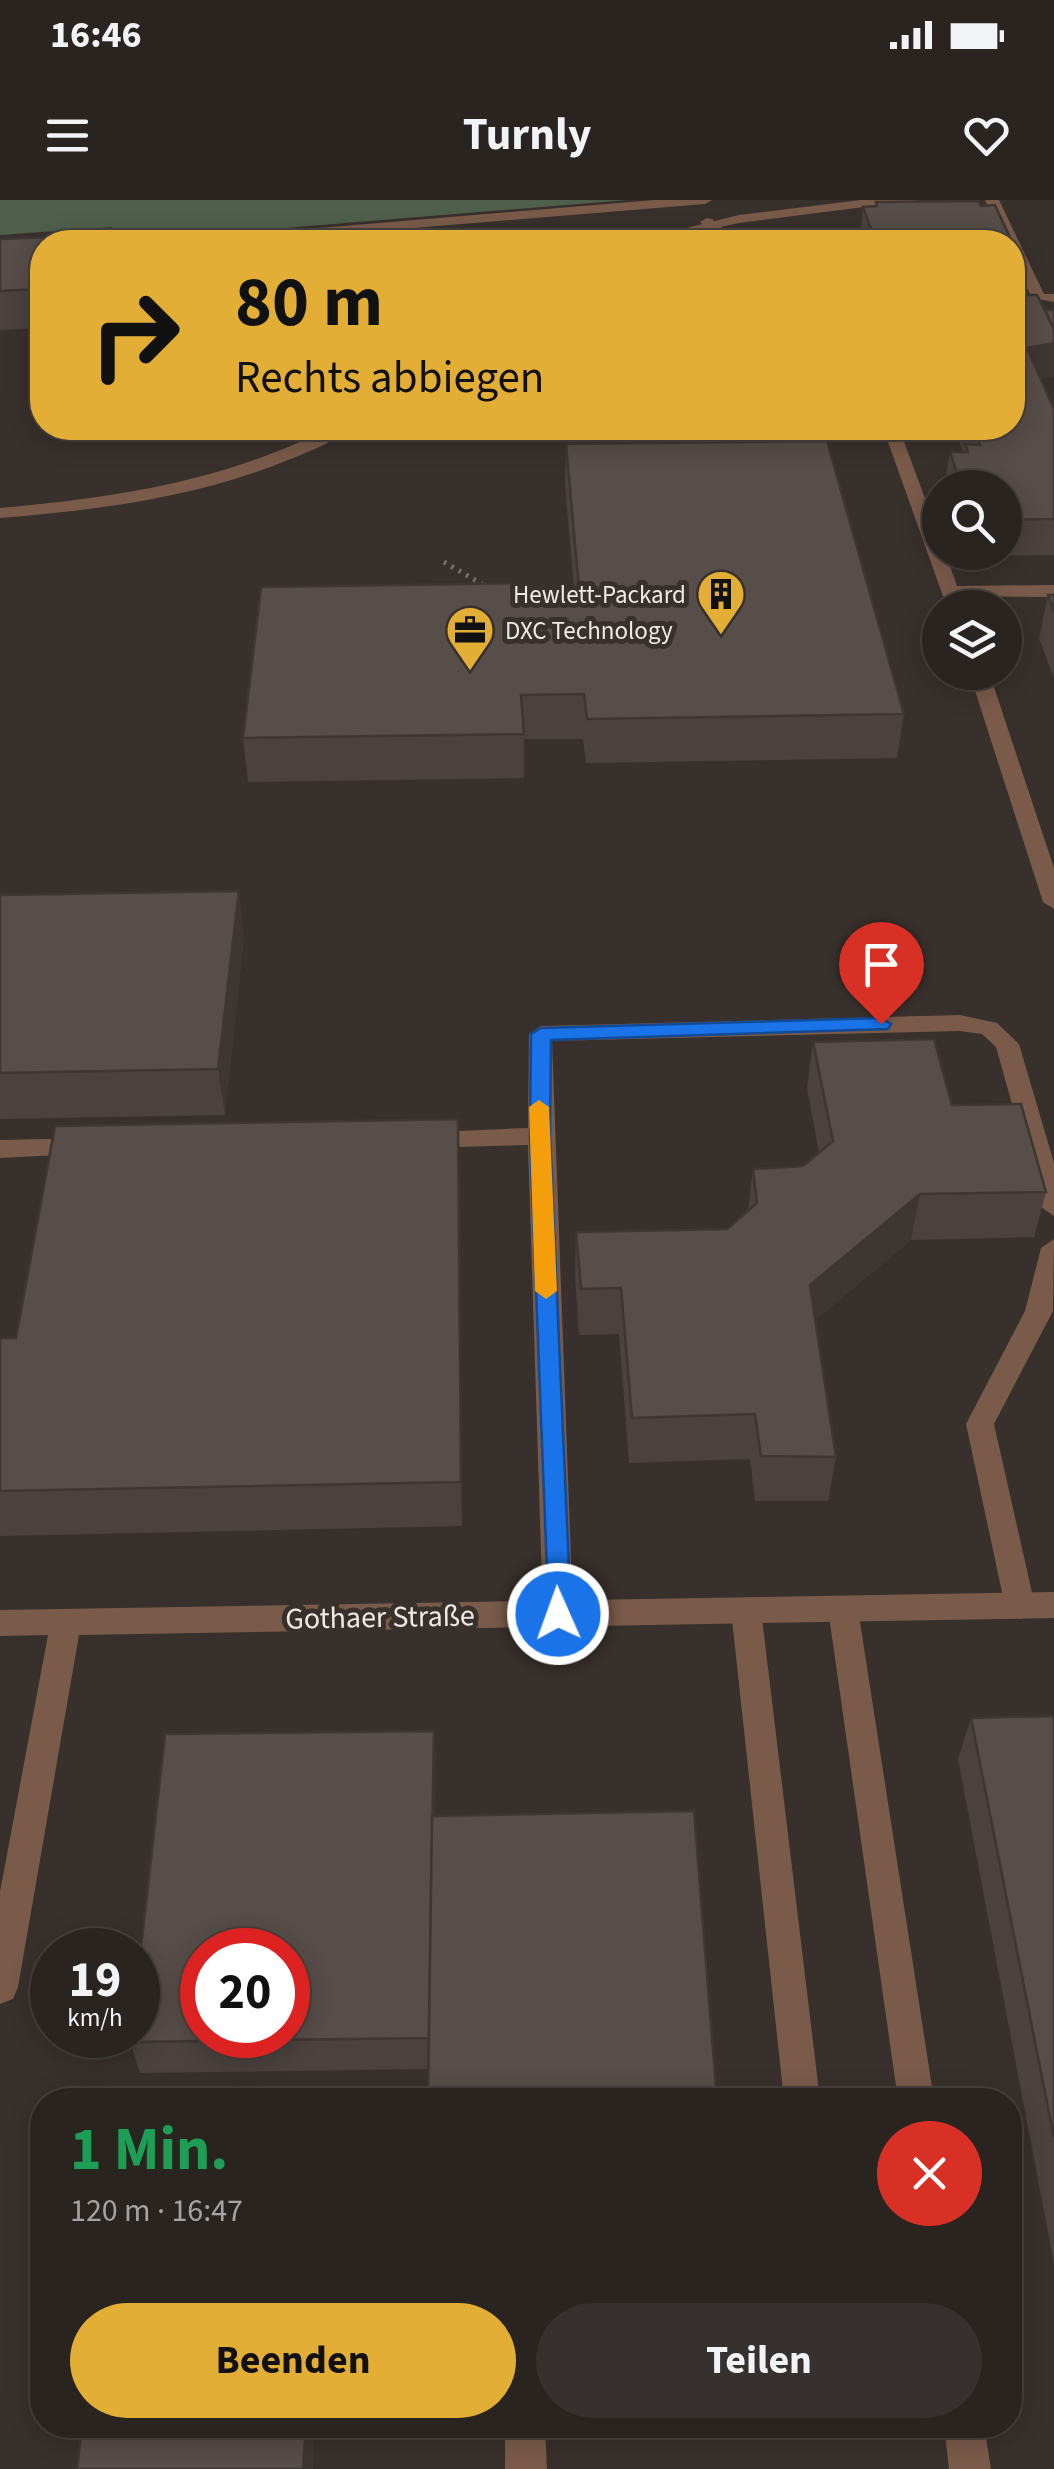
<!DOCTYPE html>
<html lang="de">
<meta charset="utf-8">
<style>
body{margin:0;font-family:"Source Sans 3",sans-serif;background:#36302e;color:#f1f3f6;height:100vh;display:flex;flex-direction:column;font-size:38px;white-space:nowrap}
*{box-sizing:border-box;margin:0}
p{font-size:32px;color:#a5a4a5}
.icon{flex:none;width:55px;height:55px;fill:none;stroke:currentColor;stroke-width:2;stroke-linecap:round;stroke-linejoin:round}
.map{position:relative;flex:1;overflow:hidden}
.details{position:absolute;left:30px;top:1888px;width:992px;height:350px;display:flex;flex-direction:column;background:#2a2421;border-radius:40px;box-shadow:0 5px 25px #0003,0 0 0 2px #46413f}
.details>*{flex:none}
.top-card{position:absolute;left:30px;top:30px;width:995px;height:210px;border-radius:40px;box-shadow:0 5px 25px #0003,0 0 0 2px #46413f;background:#e3ae35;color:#111;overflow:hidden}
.tools{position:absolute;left:922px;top:270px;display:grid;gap:20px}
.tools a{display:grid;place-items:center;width:100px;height:100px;border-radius:50%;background:#2a2421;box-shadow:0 5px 25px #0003,0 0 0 2px #46413f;font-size:50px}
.speed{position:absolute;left:30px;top:1728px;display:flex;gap:20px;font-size:50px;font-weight:700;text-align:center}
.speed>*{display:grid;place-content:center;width:130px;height:130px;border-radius:50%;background:#2a2421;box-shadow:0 5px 25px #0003,0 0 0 2px #46413f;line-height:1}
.speed small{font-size:25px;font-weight:400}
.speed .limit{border:15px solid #d22;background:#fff;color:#111}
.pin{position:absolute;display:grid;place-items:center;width:85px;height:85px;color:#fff;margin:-102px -42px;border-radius:50% 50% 50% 0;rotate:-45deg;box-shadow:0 0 10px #0007}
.pin .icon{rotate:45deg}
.me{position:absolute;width:110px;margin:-55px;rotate:358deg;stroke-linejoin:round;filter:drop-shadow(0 0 8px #0008)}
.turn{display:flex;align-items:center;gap:35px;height:210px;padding:0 40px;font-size:45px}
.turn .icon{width:130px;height:130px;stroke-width:2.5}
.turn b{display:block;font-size:70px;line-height:85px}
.round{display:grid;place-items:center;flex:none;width:105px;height:105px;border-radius:52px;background:#36302e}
.overview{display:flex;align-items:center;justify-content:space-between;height:170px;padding:0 40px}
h1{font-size:60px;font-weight:700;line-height:75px;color:#1e9e55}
.cta{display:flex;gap:20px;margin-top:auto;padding:20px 40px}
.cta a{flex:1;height:115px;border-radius:60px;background:#e3ae35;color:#111;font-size:40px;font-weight:700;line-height:115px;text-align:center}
.cta a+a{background:#36302e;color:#f1f3f6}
.status{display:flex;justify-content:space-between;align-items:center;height:70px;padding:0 50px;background:#2a2421;direction:ltr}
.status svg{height:28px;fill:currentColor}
header{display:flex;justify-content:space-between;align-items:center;height:130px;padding:0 40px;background:#2a2421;font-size:45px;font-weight:700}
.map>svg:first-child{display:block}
.green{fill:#505f4b}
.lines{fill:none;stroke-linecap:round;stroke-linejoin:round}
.path{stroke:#766f6c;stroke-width:5;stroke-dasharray:2.5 6;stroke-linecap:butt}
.service{fill:#7a5b4a;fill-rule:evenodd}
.minor{fill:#7a5b4a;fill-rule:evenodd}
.tertiary{fill:#7a5b4a;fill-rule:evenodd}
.wall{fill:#4b423f}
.shaded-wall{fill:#3d3633}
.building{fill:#574d49;stroke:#3d3633;stroke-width:2.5;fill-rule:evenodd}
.route{fill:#1a73e8;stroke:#114b97;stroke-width:2.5}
.slow{fill:#f59e0b}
.labels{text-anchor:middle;stroke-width:10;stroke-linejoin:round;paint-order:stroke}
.far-poi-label{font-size:25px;fill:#eee8e6;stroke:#38302c;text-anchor:end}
.street-label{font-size:30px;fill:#eee8e6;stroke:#38302c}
</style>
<div class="status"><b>16:46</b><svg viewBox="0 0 49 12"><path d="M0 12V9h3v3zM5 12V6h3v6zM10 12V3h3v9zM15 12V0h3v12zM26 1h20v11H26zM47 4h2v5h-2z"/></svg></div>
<header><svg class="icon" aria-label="menu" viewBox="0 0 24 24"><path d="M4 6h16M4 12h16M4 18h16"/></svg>Turnly<svg class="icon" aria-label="heart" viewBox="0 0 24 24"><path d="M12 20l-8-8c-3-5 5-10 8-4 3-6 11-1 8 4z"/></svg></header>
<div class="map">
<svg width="1054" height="2269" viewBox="0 0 1054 2269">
<rect width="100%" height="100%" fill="#38302c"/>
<path class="green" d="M0,0H627L115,42L112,27L0,35Z"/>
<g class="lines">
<path class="path" d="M444,362L487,387"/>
<g class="service">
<path d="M655,0H712L705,4L245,42H193L200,38Z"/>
<path d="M985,0H999L1044,94H1054V102L1032,98L1012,59V42H1005Z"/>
<path d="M707,18L712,19L738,42H723L700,22Z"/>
<path d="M883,228H899L940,339V352H945L957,386L1054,385V397L943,396Z"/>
<path d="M969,472H989L1054,668V709L1043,702Z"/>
<path d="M960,815L997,823L1019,844L1054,963V1016L1041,1007L996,847L982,834L960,831L552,841L573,1414L569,1423L558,1427L547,1423L543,1414L528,945L422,948L409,939L413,933L528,928L529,834L541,826Z"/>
<path d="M89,938L102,947L98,953L0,958V940Z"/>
<path d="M1054,1039L1053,1111L994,1224L1035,1406L1031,1415L1020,1419L1009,1415L1005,1406L966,1224L1025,1111L1041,1048Z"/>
<path d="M843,1396L854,1400L858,1409L934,1900H898L828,1409L832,1400Z"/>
<path d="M746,1397L757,1401L761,1410L820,1900H784L731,1410L735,1401Z"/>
<path d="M505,2225H545L547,2269H505Z"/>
<path d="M944,2225H984L991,2269H949Z"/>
</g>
<path class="minor" d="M1054,1392V1418L79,1435L18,1787L13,1799L0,1804V1692L48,1435L0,1436V1410Z"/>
<g class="tertiary">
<path d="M861,0H919L739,23L652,42H630L739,15Z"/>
<path d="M329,228H349C333,243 308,252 288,260C196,298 98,310 0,318V308C116,298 225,281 329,228Z"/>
</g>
</g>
<g class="wall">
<path d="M876,2L981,6L1012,42H861L860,38L863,7L875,6Z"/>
<path d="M51,37L52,42H42V128L0,130V39Z"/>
<path d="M1012,89L1054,176L1040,179L1054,209V355L986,356L985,352H1005V288H944L950,252H963L955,228H1012Z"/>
<path d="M566,244L904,514L897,558L586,563L583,539H524V578L248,582L243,538L520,400H575L565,286Z"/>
<path d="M1048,395H1054V478L1039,438Z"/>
<path d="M0,695L244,737L225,915L0,919Z"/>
<path d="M813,842L952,905L1046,992L1034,1037L911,1040L815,1120L836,1257L828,1301H755L750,1259L629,1263L619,1134L579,1135L575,1077L576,1032L727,1029L748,1011L753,969L803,966L819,953L807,888Z"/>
<path d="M458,919L462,1326L0,1336V1138H16Z"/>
<path d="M1054,1516V2064L958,1559L971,1518Z"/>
<path d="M434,1531L436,1566L428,1869L140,1873L130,1842Z"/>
</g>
<g class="shaded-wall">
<path d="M1054,143V176L1021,182L1027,148Z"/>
<path d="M239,691L244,737L225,915L218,869Z"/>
<path d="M458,919L460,965L462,1326L461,1282Z"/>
<path d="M920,994L911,1040L803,1130L810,1085Z"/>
<path d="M434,1531L436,1566L431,1869L429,1838Z"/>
<path d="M306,2225H315L313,2269H303Z"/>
</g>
<g class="building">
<path d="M978,1L981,6L995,5L1012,42H876L863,7L877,6L876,2Z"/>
<path d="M51,37L50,42H42V89L0,91V39Z"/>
<path d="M1012,89H1020L1023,95H1037L1054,129V143L1027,148L1054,209V319L1005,320V288H962L950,252H968L965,244L980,245L974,228H1012Z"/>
<path d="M1045,110H1054V129Z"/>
<path d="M827,241L904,514L587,519L584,494L521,495L524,534L243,538L261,387L519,383L520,400H580L566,244Z"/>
<path d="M1048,395H1054V411Z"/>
<path d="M239,691L218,869L0,873V695Z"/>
<path d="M934,839L952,905L1021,904L1046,992L920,994L810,1085L836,1257L761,1256L755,1214L632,1218L621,1088L581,1089L576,1032L727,1029L757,1003L753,969L803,966L833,941L813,842Z"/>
<path d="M458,919L461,1282L0,1291V1138H16L55,926Z"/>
<path d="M1054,1516V1938L971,1518Z"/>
<path d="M434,1531L429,1838L130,1842V1835H138V1774L165,1534ZM202,1750H288V1835H202Z"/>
<path d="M694,1611L717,1900H428L432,1616Z"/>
<path d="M82,2225H306L303,2269H77Z"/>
</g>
<path class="route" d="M881,818L891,824L888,829L551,840L550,936L571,1414L567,1422H549L530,936L531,834L541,828Z"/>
<path class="slow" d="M539,900L549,907L557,1091L546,1099L535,1091L529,907Z"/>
<defs>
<g id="building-pin" transform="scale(2.5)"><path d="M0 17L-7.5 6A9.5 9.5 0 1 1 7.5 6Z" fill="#e3ae35" stroke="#38302c"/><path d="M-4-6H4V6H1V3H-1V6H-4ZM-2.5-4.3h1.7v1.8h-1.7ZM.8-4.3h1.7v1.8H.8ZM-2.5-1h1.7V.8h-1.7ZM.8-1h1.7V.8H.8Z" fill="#111"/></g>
<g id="office-pin" transform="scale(2.5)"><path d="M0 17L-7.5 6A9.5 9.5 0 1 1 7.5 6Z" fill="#e3ae35" stroke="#38302c"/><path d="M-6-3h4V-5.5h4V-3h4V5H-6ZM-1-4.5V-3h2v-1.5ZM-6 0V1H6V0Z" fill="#111"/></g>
</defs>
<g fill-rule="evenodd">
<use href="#building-pin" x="721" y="394"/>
<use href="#office-pin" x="470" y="430"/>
</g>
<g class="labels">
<g class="far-poi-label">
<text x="686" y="403">Hewlett-Packard</text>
<text x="505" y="439" text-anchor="start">DXC Technology</text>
</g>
<g class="street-label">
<text transform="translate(380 1417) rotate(-1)" y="10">Gothaer Straße</text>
</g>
</g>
</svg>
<div class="tools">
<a><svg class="icon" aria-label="search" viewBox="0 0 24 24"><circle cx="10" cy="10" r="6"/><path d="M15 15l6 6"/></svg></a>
<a><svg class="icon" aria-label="layers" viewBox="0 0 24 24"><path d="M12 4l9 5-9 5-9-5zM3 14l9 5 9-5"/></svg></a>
</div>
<div class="speed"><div>19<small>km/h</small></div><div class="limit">20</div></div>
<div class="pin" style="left:881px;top:824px;background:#d93025"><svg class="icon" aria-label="arrive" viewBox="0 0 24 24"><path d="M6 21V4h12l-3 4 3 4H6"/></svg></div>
<svg class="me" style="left:558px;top:1414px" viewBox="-20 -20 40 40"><circle r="17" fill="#1a73e8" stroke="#fff" stroke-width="3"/><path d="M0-11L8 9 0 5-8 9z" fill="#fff"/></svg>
<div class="top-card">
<div class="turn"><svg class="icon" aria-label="right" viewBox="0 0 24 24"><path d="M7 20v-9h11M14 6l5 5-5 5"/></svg><div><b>80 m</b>Rechts abbiegen</div></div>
</div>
<section class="details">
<div class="overview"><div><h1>1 Min.</h1><p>120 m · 16:47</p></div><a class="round" style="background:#d93025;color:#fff"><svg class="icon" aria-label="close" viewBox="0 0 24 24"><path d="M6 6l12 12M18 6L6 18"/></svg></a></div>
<div class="cta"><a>Beenden</a><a>Teilen</a></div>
</section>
</div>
